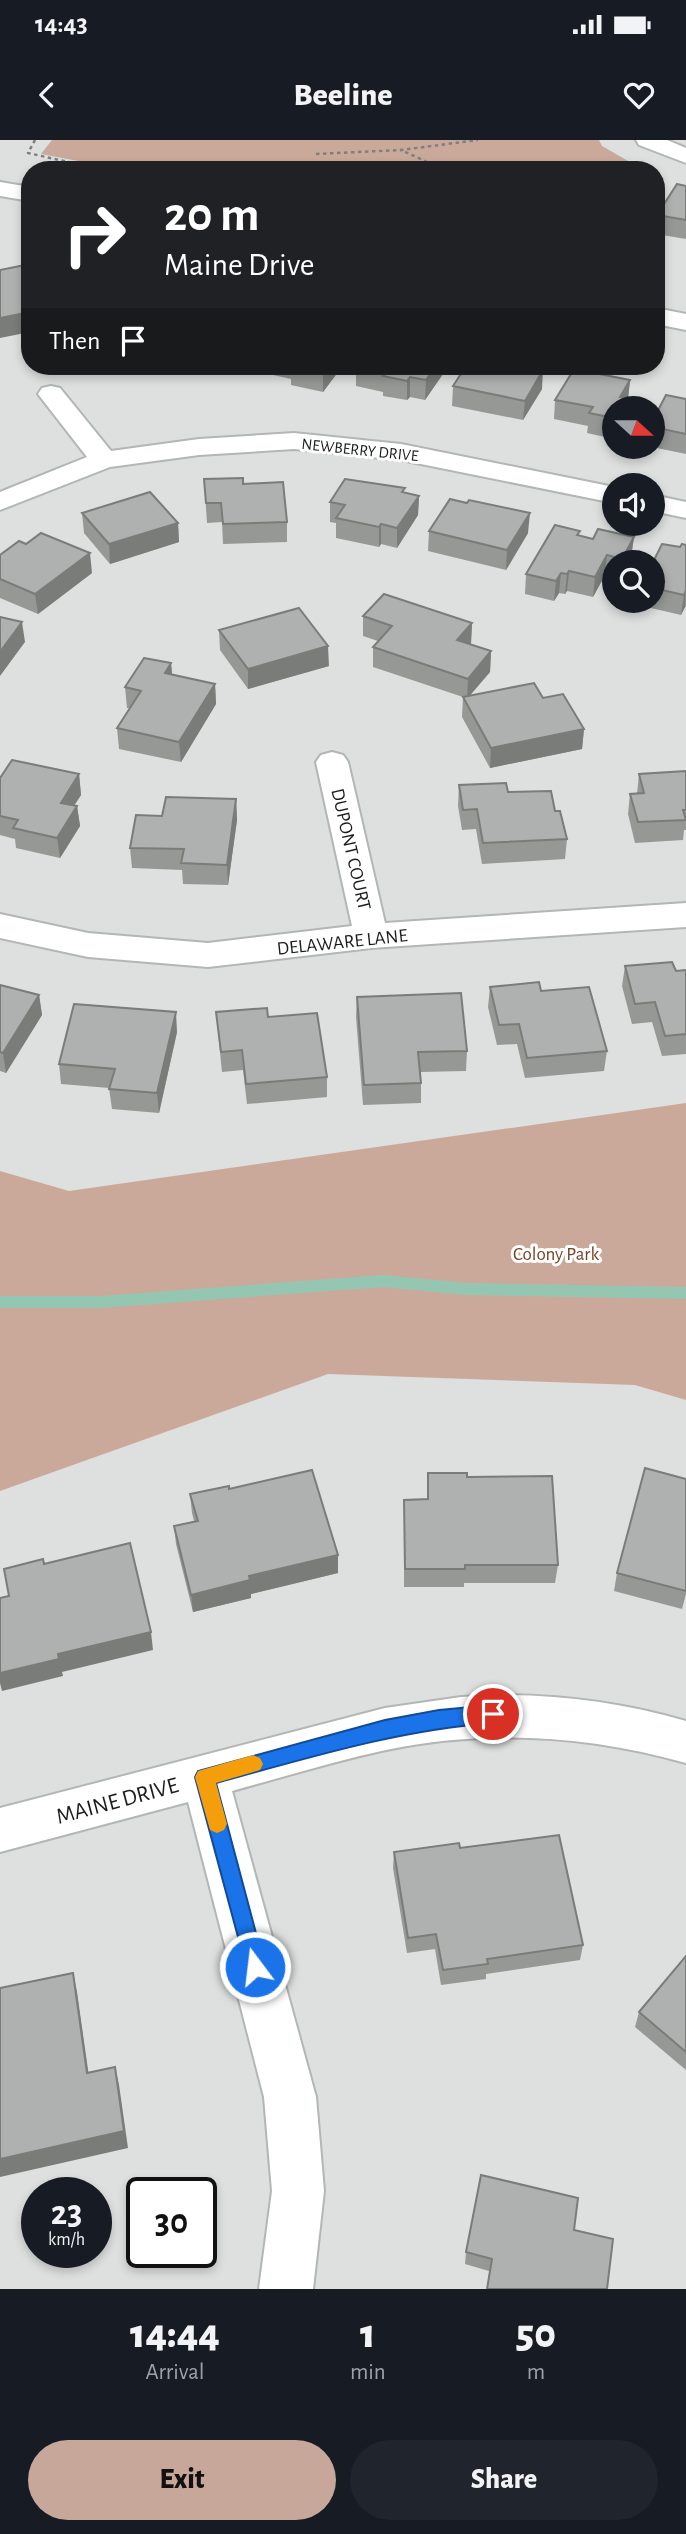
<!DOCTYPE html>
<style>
body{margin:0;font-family:"Alegreya Sans",sans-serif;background:#20242c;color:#f1f3f6;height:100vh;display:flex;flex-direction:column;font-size:26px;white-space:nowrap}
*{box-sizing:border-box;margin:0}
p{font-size:23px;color:#9ea1a6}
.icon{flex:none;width:38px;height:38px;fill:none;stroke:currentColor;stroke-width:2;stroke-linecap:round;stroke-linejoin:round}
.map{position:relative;height:2149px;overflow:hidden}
.side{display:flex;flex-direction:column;background:#171b24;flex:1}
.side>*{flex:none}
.top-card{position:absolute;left:21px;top:21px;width:644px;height:214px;border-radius:28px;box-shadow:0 4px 10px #0003;background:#202124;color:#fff;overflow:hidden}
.needle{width:46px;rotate:111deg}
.tools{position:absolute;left:602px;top:256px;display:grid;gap:14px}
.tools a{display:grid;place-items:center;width:63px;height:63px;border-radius:50%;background:#171b24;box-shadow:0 4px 10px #0003;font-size:35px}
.speed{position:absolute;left:21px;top:2037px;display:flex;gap:14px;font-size:35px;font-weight:700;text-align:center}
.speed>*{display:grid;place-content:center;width:91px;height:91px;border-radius:50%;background:#171b24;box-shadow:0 4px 10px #0003;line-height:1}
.speed small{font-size:18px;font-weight:400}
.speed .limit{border:4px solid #111;border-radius:10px;background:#fff;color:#111}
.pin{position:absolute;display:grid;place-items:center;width:60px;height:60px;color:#fff;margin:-30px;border:4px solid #fff;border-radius:50%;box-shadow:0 2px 7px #0007}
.me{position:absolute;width:77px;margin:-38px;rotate:345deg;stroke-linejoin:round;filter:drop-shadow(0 0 5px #0008)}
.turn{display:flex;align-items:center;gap:24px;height:147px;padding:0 28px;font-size:32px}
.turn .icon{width:91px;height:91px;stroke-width:2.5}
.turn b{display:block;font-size:49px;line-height:60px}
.then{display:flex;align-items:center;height:66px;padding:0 28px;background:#0003;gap:14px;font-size:26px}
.eta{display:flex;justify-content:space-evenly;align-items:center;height:119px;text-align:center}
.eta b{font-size:42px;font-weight:800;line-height:49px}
.button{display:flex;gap:14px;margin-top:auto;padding:14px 28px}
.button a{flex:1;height:80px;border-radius:42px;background:#c6a799;color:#111;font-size:28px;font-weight:800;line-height:80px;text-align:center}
.button a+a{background:#20242c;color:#f1f3f6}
.status{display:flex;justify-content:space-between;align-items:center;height:49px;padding:0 35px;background:#171b24;direction:ltr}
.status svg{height:19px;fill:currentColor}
header{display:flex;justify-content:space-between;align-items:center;height:91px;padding:0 28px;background:#171b24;font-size:32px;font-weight:800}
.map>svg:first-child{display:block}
.green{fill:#cba99a}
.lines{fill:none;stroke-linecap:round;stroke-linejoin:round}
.stream{fill:#95c6b2;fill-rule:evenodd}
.minor-casing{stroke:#b2b6b4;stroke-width:4}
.tertiary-casing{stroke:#b2b6b4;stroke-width:4}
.path{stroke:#7d807f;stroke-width:2.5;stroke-dasharray:3.5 3.5;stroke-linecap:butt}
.minor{fill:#fff;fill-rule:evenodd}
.tertiary{fill:#fff;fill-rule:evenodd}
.wall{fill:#969896}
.shaded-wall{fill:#7a7c7a}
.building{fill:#aeb1af;stroke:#7a7c7a;stroke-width:2}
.route{fill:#1a73e8;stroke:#114b97;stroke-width:2}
.slow{fill:#f59e0b}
.labels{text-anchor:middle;stroke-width:6;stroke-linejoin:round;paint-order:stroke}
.far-street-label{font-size:16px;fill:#1a1c1b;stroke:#fff}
.street-label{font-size:19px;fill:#1a1c1b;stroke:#fff}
.park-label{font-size:19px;fill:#7a4125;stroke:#fff}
.near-street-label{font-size:23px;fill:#1a1c1b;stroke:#fff}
</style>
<div class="status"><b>14:43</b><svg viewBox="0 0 49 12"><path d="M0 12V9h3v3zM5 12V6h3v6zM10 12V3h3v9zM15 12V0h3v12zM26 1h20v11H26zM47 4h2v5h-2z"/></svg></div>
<header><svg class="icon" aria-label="back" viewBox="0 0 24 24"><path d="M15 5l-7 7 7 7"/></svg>Beeline<svg class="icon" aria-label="heart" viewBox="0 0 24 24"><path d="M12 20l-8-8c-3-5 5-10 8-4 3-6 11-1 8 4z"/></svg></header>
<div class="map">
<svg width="686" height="2149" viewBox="0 0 686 2149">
<rect width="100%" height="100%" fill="#dde0df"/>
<g class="green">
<path d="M52,0H599L602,6L644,30H126L41,14Z"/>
<path d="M686,963V1260L635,1245L328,1234L0,1351V1031L69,1051Z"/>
</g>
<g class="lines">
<path class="stream" d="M383,1135L466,1143L686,1147V1159L466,1155L383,1147L100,1168H0V1156H100Z"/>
<g class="minor-casing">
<g id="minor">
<path d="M636,0H667L686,8V23L639,5Z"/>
<path d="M51,246L60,248L111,311L199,299L294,293L401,304L614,347V363L401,320L294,309L199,315L110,327L0,370V352L87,317L38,254L42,248Z"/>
<path d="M653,355L686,362V378L653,371Z"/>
<path d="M332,612L343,615L348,622L385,783L686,763V787L371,808L208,827L88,817L0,798V774L88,793L208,803L352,786L316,622L321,615Z"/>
<path d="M499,1555C564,1555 624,1563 686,1581V1623C587,1595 487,1589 386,1610C335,1621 283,1637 232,1651L316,1957L324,2051L313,2149H259L272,2051L264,1957L188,1662L0,1712V1668L385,1568L461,1557Z"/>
</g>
</g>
<g class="tertiary-casing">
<g id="tertiary">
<path d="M0,42L30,47V61L0,56Z"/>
<path d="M656,168L686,174V190L656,184Z"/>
</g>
</g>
<g class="path">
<path d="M35,0L28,13L104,30"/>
<path d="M316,14L401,10"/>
<path d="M434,30L436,26L401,10L478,0"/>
</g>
<use href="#minor" class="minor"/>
<use href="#tertiary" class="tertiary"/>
</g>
<g class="wall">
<path d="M686,46V99L656,94L657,75Z"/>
<path d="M187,226H239L232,234Z"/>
<path d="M260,226H338V232L323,252L291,245V239L260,232Z"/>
<path d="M356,227L445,231L425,260L410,257L407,260L383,256V252L356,246Z"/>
<path d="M630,240L628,258L635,260L634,268H614V299L587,293L588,286L554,279L555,260Z"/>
<path d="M453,246L542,249L523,280L452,266Z"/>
<path d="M686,259V314L647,306H653V280Z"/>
<path d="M204,339L243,344L287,382V402L223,404L222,382L207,383Z"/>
<path d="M404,353L419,356L418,375L397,408L381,404L379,407L336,398V383L330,382V362Z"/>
<path d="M82,373L178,383L179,402L110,424L84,393Z"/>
<path d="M429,391L528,393L506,430L428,411Z"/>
<path d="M579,396L593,399L634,397L631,417L629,422H614V438L605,435L593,457L567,451L565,454L559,453L554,461L525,454L526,434Z"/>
<path d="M26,404L92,433L38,474L0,458V415Z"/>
<path d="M686,405V467H685L681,475L638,465L639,460H653V422Z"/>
<path d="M363,476L472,483L471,503L470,505L491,511L490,532L469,556L543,558L584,589L582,609L490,628L462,577L463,557L373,527V507L378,501L363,496Z"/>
<path d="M219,490L329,526L248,549L220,510Z"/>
<path d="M171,523L172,535L215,544L216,564L181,622L119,609L117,588L130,568H127L125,547Z"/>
<path d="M686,631V690H684L683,700L635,703L628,674L630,654H637L639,634Z"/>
<path d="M79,634L81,655L74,665L77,666L80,686L60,718L16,708L15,699L0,695V638Z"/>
<path d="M459,645L508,652L555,671L567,699L565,719L482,724L476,689L462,690L458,666Z"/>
<path d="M236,659L237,680L228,745L183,744L182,730L132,728L130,708L162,676Z"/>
<path d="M625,826L676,831L686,830V914L662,916L652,882L632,884L622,846Z"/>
<path d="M0,845L39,855L42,875L6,933L0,931Z"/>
<path d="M490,847L541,851L607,911L604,931L525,938L517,904L497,905L488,867Z"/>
<path d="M357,857L467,911L466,931L420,932L421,943V963L363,965L356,877Z"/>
<path d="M216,872L268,877L327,937V957L247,964L243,930L222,932Z"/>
<path d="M177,892L159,973L112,969L109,948L61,944L59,924Z"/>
<path d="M428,1333L467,1337L558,1425L555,1443H464V1447H404V1360L427,1359Z"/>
<path d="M686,1339V1454L682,1469L614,1451L617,1433Z"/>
<path d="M229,1349L338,1433L251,1454V1458L193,1472L176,1404L174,1386L194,1381L192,1373L190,1354Z"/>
<path d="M460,1708L583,1805L580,1820L486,1834V1839L441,1845L435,1809L407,1813L393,1728L394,1712Z"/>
<path d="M686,1816V1930L635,1887L639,1872Z"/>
<path d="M574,2090L489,2131L465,2124L466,2112Z"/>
</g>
<g class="shaded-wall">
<path d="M30,172V192L0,198V178Z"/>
<path d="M232,226H239L232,234Z"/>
<path d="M328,226H338V232L323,252V233Z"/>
<path d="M436,226H445V231L425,260L426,240Z"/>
<path d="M543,230L542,249L523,280L525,261Z"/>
<path d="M410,237V257L407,260V241Z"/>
<path d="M630,240L628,259L620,257Z"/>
<path d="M419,356L418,375L397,408V388Z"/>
<path d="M530,373L528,393L506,430L507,410Z"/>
<path d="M178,383L179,402L110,424L109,404Z"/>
<path d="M381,384V404L379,407V387Z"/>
<path d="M634,397L631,417L629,422H622V419Z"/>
<path d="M90,413L92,433L38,474L35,454Z"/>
<path d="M607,415L605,435L593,457L595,437Z"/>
<path d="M569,431L567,451L565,454L567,434Z"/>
<path d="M561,433L559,453L554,461L556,441Z"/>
<path d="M686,450L685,467L681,475L684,455Z"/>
<path d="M22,482L25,502L0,536V512Z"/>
<path d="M472,483L471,503L456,520L457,500Z"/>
<path d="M328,506L329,526L248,549V529Z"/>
<path d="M491,511L490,532L467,559L468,539Z"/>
<path d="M171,523L173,543L165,533Z"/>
<path d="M215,544L216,564L181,622L179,602Z"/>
<path d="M584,589L582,609L490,628L491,608Z"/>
<path d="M79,634L81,655L63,683L61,663Z"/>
<path d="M236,659L237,680L228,745L227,725Z"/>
<path d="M77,666L80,686L60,718L57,698Z"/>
<path d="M39,855L42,875L6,933L3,913Z"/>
<path d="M176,872L177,892L159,973L157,953Z"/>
<path d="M338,1415V1433L251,1454V1458L193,1472L191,1455L249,1436Z"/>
<path d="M151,1492L153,1510L62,1532L63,1536L2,1551L0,1543V1533L58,1514Z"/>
<path d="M73,1833L77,1852L91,1951L87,1933Z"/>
<path d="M115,1927L119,1945L128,2008L0,2037V2019Z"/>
</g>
<g class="building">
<path d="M677,44L686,46V80L657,75Z"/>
<path d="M30,124V172L0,178V130Z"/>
<path d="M292,226H328L323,233Z"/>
<path d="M357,226H436L426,240L410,237L407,241L383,236L386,233L356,227Z"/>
<path d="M466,226H523L543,230L525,261L453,246Z"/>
<path d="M574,229L630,240L620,257L635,260L630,268H614V278L589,273L593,267L555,260Z"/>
<path d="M666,255L686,259V294L653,287V280Z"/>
<path d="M243,338V344L283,342L287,382L223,384L221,363H206L204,339Z"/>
<path d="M345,339L405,348L402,352L419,356L397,388L381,384L379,387L336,378L345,365L330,362Z"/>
<path d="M150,352L178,383L109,404L82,373Z"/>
<path d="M450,359L467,363L469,360L530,373L507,410L429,391Z"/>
<path d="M555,385L580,391L577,395L593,399L598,389L634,397L622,419L607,415L595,437L569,431L567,434L561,433L556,441L526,434Z"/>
<path d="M41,393L90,413L35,454L0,439V415L19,401L26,404Z"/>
<path d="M662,404L680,407L682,404L686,405V450L684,455L653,448V422Z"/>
<path d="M384,454L472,483L457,500L491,511L468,539L373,507L392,486L363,476Z"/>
<path d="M299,468L328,506L248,529L219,490Z"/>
<path d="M0,477L22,482L0,512Z"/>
<path d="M144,518L171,523L165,533L215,544L179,602L117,588L141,551L125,547Z"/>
<path d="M534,543L543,558L563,554L584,589L491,608L463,557Z"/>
<path d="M12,620L79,634L61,663L77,666L57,698L13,688L18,680L0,676V638Z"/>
<path d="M686,631V670H683L686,680L638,682L630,654L644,653L639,634Z"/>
<path d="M506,643L508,652L551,651L555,671H560L567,699L483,703L477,669L463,670L459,645Z"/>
<path d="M166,657L236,659L227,725L181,723L184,709L130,708L136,675L162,676Z"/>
<path d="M672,822L676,831L686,830V894L665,896L655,862L635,864L625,826Z"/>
<path d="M539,842L541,851L589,847L607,911L527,918L519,884L499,885L490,847Z"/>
<path d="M0,845L39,855L3,913L0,912Z"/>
<path d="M461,853L467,911L418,912L421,943L364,945L357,857Z"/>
<path d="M74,864L176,872L157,953L109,949L115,929L59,924Z"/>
<path d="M267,868L268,877L317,873L327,937L246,944L242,910L221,912L216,872Z"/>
<path d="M645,1328L686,1339V1451L617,1433Z"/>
<path d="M312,1330L338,1415L249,1436L250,1440L191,1455L174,1386L198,1381L190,1354L229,1346V1349Z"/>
<path d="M428,1333H467V1337L552,1336L558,1425H465V1429H405L404,1360L428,1359Z"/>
<path d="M130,1403L151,1492L58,1514L59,1519L0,1533V1458L9,1456L4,1429L43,1419L44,1424Z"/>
<path d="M559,1695L583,1805L487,1819L488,1824L443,1830L436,1794L408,1798L394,1712L459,1703L460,1708Z"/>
<path d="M686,1816V1912L639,1872Z"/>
<path d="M73,1833L87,1933L115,1927L124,1991L0,2019V1848Z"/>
<path d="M481,2035L578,2058L574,2090L613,2099L607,2149H487L492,2119L466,2112Z"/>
</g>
<path class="route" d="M493,1565L500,1568L502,1574L500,1580L493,1583C398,1590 308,1618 216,1643L265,1827L262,1834L255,1837L248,1834L195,1637L198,1631L385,1580L439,1570Z"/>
<path class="slow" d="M253,1615L260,1618L263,1624L260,1630L216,1643L227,1684L224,1690L217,1693L210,1690L195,1637L198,1631Z"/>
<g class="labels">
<g class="far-street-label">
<text transform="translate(360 309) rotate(6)" y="6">NEWBERRY DRIVE</text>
</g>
<g class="street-label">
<text transform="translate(352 709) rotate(77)" y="7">DUPONT COURT</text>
<text transform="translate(342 801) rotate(-6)" y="7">DELAWARE LANE</text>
</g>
<g class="park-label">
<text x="556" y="1120">Colony Park</text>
</g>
<g class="near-street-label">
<text transform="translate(117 1660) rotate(-15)" y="8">MAINE DRIVE</text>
</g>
</g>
</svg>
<div class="tools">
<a><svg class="needle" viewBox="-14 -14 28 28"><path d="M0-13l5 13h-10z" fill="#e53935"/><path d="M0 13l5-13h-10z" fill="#9ea1a6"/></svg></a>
<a><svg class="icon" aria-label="sound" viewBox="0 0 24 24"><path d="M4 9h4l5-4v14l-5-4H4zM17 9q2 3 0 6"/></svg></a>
<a><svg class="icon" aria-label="search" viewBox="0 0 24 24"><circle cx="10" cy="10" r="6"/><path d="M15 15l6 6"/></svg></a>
</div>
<div class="speed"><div>23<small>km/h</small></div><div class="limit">30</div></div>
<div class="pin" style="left:493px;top:1574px;background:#d93025"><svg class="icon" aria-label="arrive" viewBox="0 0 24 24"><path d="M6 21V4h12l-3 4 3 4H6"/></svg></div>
<svg class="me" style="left:255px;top:1827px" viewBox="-20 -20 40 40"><circle r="17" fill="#1a73e8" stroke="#fff" stroke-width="3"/><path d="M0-11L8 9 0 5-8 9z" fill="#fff"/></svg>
<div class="top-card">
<div class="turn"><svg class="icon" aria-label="right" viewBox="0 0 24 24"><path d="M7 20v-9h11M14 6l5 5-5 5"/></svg><div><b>20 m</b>Maine Drive</div></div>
<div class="then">Then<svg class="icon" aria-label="arrive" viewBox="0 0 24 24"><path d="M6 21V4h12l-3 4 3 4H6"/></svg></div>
</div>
</div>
<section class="side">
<div class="eta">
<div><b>14:44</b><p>Arrival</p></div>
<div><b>1</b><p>min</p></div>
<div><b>50</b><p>m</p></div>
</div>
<div class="button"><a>Exit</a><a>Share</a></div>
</section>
